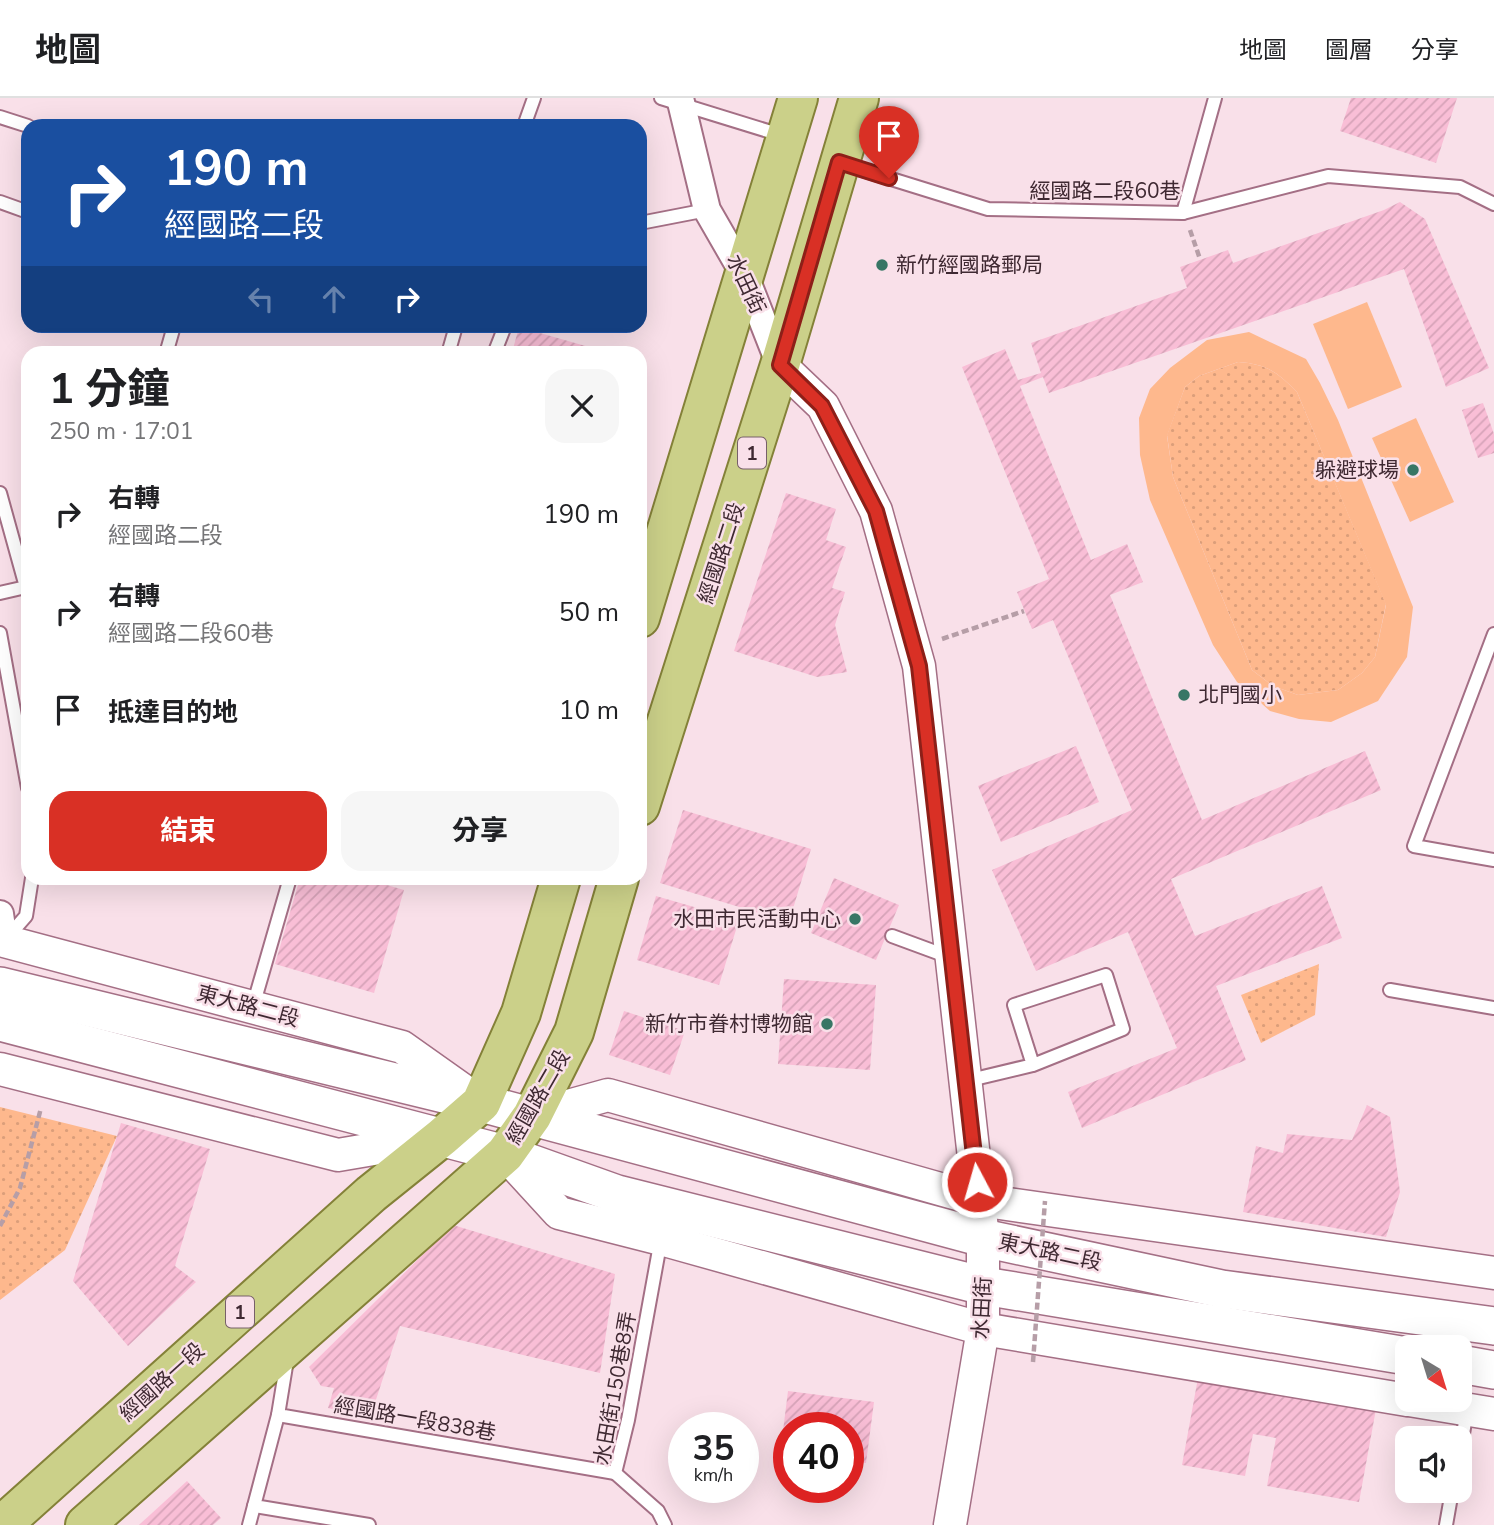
<!DOCTYPE html>
<html lang="zh-TW">
<meta charset="utf-8">
<style>
body{margin:0;font-family:"Nunito Sans","Noto Sans TC",sans-serif;background:#f6f6f6;color:#202124;height:100vh;display:flex;flex-direction:column;font-size:26px;white-space:nowrap}
*{box-sizing:border-box;margin:0}
p{font-size:23px;color:#757577}
.icon{flex:none;width:38px;height:38px;fill:none;stroke:currentColor;stroke-width:2;stroke-linecap:round;stroke-linejoin:round}
.map{position:relative;flex:1;overflow:hidden}
.drawer{position:absolute;left:21px;top:248px;width:626px;height:539px;display:flex;flex-direction:column;background:#fff;border-radius:21px;box-shadow:0 7px 28px #0002}
.drawer>*{flex:none}
.banner{position:absolute;left:21px;top:21px;width:626px;height:214px;border-radius:21px;box-shadow:0 7px 28px #0002;background:#1a4fa0;color:#fff;overflow:hidden}
.needle{width:46px;rotate:142deg}
.fabs{position:absolute;left:1395px;top:1237px;display:grid;gap:14px}
.fabs a{display:grid;place-items:center;width:77px;height:77px;border-radius:14px;background:#fff;box-shadow:0 7px 28px #0002;font-size:35px}
.speed{position:absolute;left:668px;top:1314px;display:flex;gap:14px;font-size:35px;font-weight:700;text-align:center}
.speed>*{display:grid;place-content:center;width:91px;height:91px;border-radius:50%;background:#fff;box-shadow:0 7px 28px #0002;line-height:1}
.speed small{font-size:18px;font-weight:400}
.speed .limit{border:10px solid #d22;background:#fff;color:#111}
.pin{position:absolute;display:grid;place-items:center;width:60px;height:60px;color:#fff;margin:-72px -30px;border-radius:50% 50% 50% 0;rotate:-45deg;box-shadow:0 0 7px #0007}
.pin .icon{rotate:45deg}
.me{position:absolute;width:77px;margin:-38px;rotate:354deg;stroke-linejoin:round;filter:drop-shadow(0 0 5px #0008)}
.turn{display:flex;align-items:center;gap:24px;height:147px;padding:0 28px;font-size:32px}
.turn .icon{width:91px;height:91px;stroke-width:2.5}
.turn b{display:block;font-size:49px;line-height:60px}
.lanes{display:flex;align-items:center;height:66px;padding:0 28px;background:#0003;justify-content:center;gap:35px;direction:ltr}
.lanes .off{opacity:.35}
.round{display:grid;place-items:center;flex:none;width:74px;height:74px;border-radius:21px;background:#f6f6f6}
.headline{display:flex;align-items:center;justify-content:space-between;height:119px;padding:0 28px}
h1{font-size:42px;font-weight:700;line-height:52px}
.cta{display:flex;gap:14px;margin-top:auto;padding:14px 28px}
.cta a{flex:1;height:80px;border-radius:21px;background:#d93025;color:#fff;font-size:28px;font-weight:700;line-height:80px;text-align:center}
.cta a+a{background:#f6f6f6;color:#202124}
ul{padding:0;list-style:none}
li{display:flex;align-items:center;gap:21px;height:98px;padding:0 28px}
li div{flex:1}
li b{display:block;font-size:26px}
li em{font-style:normal}
header{display:flex;align-items:center;gap:42px;box-sizing:border-box;height:98px;padding:0 35px;background:#fff;border-bottom:2px solid #e0e0e0}
header strong{font-size:33px}
nav{display:flex;gap:38px;margin-inline-start:auto;font-size:24px}
.map>svg:first-child{display:block}
.grass{fill:url(#grass-dots)}
.pitch{fill:#feb88d;fill-rule:evenodd}
.building{fill:url(#building-hatch)}
.lines{fill:none;stroke-linecap:round;stroke-linejoin:round}
.service-casing{stroke:#a46f85;stroke-width:16}
.minor-casing{stroke:#a46f85;stroke-width:30}
.tertiary-casing{stroke:#a46f85;stroke-width:35}
.secondary-casing{stroke:#a46f85;stroke-width:40}
.primary-casing{stroke:#848138;stroke-width:42}
.path{stroke:#b69ea7;stroke-width:4.5;stroke-dasharray:7 3.5;stroke-linecap:butt}
.service{stroke:#fff;stroke-width:12}
.minor{stroke:#fff;stroke-width:26}
.tertiary{stroke:#fff;stroke-width:32}
.secondary{stroke:#fff;stroke-width:37}
.primary{stroke:#cbd089;stroke-width:38}
.path-bridge{stroke:#b69ea7;stroke-width:4.5;stroke-dasharray:7 3.5;stroke-linecap:butt}
.route-casing{stroke:#8d1f18;stroke-width:18}
.route{stroke:#d93025;stroke-width:12}
.poi-dot{fill:#377665;stroke:#f9e0e9;stroke-width:2.5}
.labels{text-anchor:middle;stroke-width:5;stroke-linejoin:round;paint-order:stroke}
.shield{fill:#f9e0e9;stroke:#776069;stroke-width:2}
.shield-label{font-size:19px;font-weight:bold;fill:#3f2932}
.street-label{font-size:21px;fill:#3f2932;stroke:#f9e0e9}
.poi-label{font-size:21px;fill:#3f2932;stroke:#f9e0e9;text-anchor:end}
</style>
<header>
<strong>地圖</strong>
<nav><a>地圖</a><a>圖層</a><a>分享</a></nav>
</header>
<div class="map">
<svg width="1494" height="1427" viewBox="0 0 1494 1427">
<defs>
<pattern id="grass-dots" width="8" height="8" patternUnits="userSpaceOnUse" patternTransform="scale(1.75)"><rect width="8" height="8" fill="#feb88d"/><path d="M2 2h.1M6 6h.1" fill="none" stroke="#db9e7a" stroke-width="1.8" stroke-linecap="round"/></pattern>
<pattern id="building-hatch" width="6" height="6" patternUnits="userSpaceOnUse" patternTransform="scale(1.75)"><rect width="6" height="6" fill="#f9bed6"/><path d="M-1 1l2-2M0 6l6-6M5 7l2-2" fill="none" stroke="#d6a3b8"/></pattern>
</defs>
<rect width="100%" height="100%" fill="#f9e0e9"/>
<g class="grass">
<path d="M1238,264C1267,266 1277,274 1297,294L1386,506L1375,559L1362,575L1338,592L1298,597L1273,588L1252,572L1173,379L1167,337L1185,289L1199,278Z"/>
<path d="M1319,866L1315,917L1261,945L1241,897Z"/>
<path d="M0,1009L117,1038L65,1152L0,1202Z"/>
</g>
<g class="pitch">
<path d="M1367,204L1402,289L1348,311L1313,226Z"/>
<path d="M1249,234L1306,261L1320,285L1338,322L1413,509L1407,559L1378,603L1331,624L1299,621L1270,613L1237,584L1213,547L1150,402L1140,357L1139,320L1150,291L1170,270L1207,242ZM1238,264C1267,266 1277,274 1297,294L1386,507L1375,559L1362,575L1338,592L1298,597L1273,588L1252,572L1173,379L1167,338L1185,289L1199,278Z"/>
<path d="M1416,320L1454,404L1410,424L1372,340Z"/>
</g>
<g class="building">
<path d="M1351,0H1457L1436,65L1340,33Z"/>
<path d="M1400,104L1425,121L1489,270L1446,289L1404,171L1049,295L1043,279L1020,288L1091,462L1127,446L1143,484L1110,497L1202,722L1365,653L1381,692L1171,781L1195,838L1322,788L1342,840L1216,888L1246,962L1082,1030L1068,994L1177,950L1128,834L1036,873L992,772L1132,712L1053,522L1032,531L1017,494L1049,481L962,269L1005,251L1018,282L1041,275L1031,245L1187,190L1180,169L1228,152L1233,165L1384,112Z"/>
<path d="M519,229L603,253L602,256H530L513,251Z"/>
<path d="M1483,305L1494,336V355L1478,360L1462,312Z"/>
<path d="M786,395L836,411L826,442L846,449L832,490L845,494L835,527L847,574L817,579L734,553Z"/>
<path d="M1076,648L1099,704L1001,744L978,688Z"/>
<path d="M683,712L811,751L789,824L660,785Z"/>
<path d="M300,780H363L404,792L374,895L275,866Z"/>
<path d="M834,780L899,807L876,862L811,835Z"/>
<path d="M656,798L739,822L719,887L637,862Z"/>
<path d="M784,881L876,887L870,972L778,966Z"/>
<path d="M624,913L685,933L670,977L609,957Z"/>
<path d="M1367,1007L1390,1019L1400,1094L1386,1139L1243,1114L1256,1048L1283,1055L1287,1036L1352,1042Z"/>
<path d="M121,1025L210,1051L175,1168L196,1184L128,1248L73,1183Z"/>
<path d="M453,1127L615,1176L600,1275L400,1228L370,1320L328,1310L334,1290L321,1288L309,1269Z"/>
<path d="M1198,1280L1376,1311L1359,1404L1267,1388L1276,1340L1253,1336L1245,1378L1182,1367Z"/>
<path d="M788,1293L874,1304L866,1365L849,1363V1330H789V1374L778,1373Z"/>
<path d="M187,1383L221,1420L213,1427H139Z"/>
</g>
<g class="lines">
<g class="service-casing">
<g id="service">
<path d="M661,0L784,38"/>
<path d="M0,19L28,28"/>
<path d="M524,28L534,0"/>
<path d="M843,66L988,111L1183,115L1328,78L1460,89L1494,106"/>
<path d="M0,104L28,114"/>
<path d="M1183,115L1215,0"/>
<path d="M640,125L707,112"/>
<path d="M166,256L174,228"/>
<path d="M448,256L456,228"/>
<path d="M494,256L505,228"/>
<path d="M0,395L26,489L0,495"/>
<path d="M0,535L28,690"/>
<path d="M1494,536L1414,748L1494,762"/>
<path d="M892,838L949,859"/>
<path d="M5,842L26,818L32,780"/>
<path d="M1390,892L1494,910"/>
<path d="M253,908L290,780"/>
<path d="M966,983L1033,967L1123,931L1106,877L1014,907L1033,967"/>
<path d="M661,1141L628,1322L615,1375L658,1413L665,1427"/>
<path d="M287,1262L278,1317L615,1375"/>
<path d="M278,1317L254,1408L369,1427"/>
<path d="M1460,1354L1467,1312"/>
<path d="M249,1427L254,1408"/>
<path d="M1446,1427L1452,1393"/>
</g>
</g>
<g class="minor-casing">
<g id="minor">
<path d="M680,0L707,112L745,178L780,267"/>
<path d="M0,816L4,843"/>
</g>
</g>
<g class="tertiary-casing">
<g id="tertiary">
<path d="M780,267L823,308L876,413L919,568L983,1140V1231L950,1427"/>
<path d="M0,842L402,949L474,1000"/>
<path d="M0,971L338,1057L438,1040"/>
<path d="M532,1018L608,997L979,1102L1494,1175"/>
<path d="M505,1056L559,1115L661,1141L983,1231L1407,1302"/>
<path d="M1409,1302L1494,1316"/>
</g>
</g>
<g class="secondary-casing">
<g id="secondary">
<path d="M0,888L481,1005L983,1140L1222,1191L1494,1228"/>
<path d="M0,924L505,1056L617,1096L984,1188L1407,1258"/>
<path d="M1460,1266L1494,1272"/>
</g>
</g>
<g class="primary-casing">
<g id="primary">
<path d="M640,520L798,0"/>
<path d="M640,708L780,267L859,0"/>
<path d="M2,1427L371,1096L442,1039L481,1005L521,915L561,780"/>
<path d="M85,1427L505,1056L532,1018L574,934L619,780"/>
</g>
</g>
<g class="path">
<path d="M1190,132L1200,161"/>
<path d="M942,541L1024,513"/>
<path d="M0,1128L20,1090L41,1010"/>
</g>
<use href="#service" class="service"/>
<use href="#minor" class="minor"/>
<use href="#tertiary" class="tertiary"/>
<use href="#secondary" class="secondary"/>
<use href="#primary" class="primary"/>
<path class="path-bridge" d="M1033,1264L1045,1103"/>
</g>
<g class="lines">
<g class="route-casing">
<path id="route" d="M889,80L839,64L780,267L822,308L876,413L919,568L977,1084"/>
</g>
<use href="#route" class="route"/>
</g>
<g class="poi-dot">
<circle cx="882" cy="167" r="7"/>
<circle cx="1413" cy="372" r="7"/>
<circle cx="1184" cy="597" r="7"/>
<circle cx="855" cy="821" r="7"/>
<circle cx="827" cy="926" r="7"/>
</g>
<g class="labels">
<g class="shield">
<rect x="738" y="339.5" width="28" height="31" rx="5"/>
<rect x="226" y="1198.5" width="28" height="31" rx="5"/>
</g>
<g class="shield-label">
<text x="752" y="362">1</text>
<text x="240" y="1221">1</text>
</g>
<g class="street-label">
<text x="1105" y="100">經國路二段60巷</text>
<text transform="translate(746 186) rotate(65)" y="7">水田街</text>
<text transform="translate(721 455) rotate(-72)" y="7">經國路二段</text>
<text transform="translate(248 908) rotate(15)" y="7">東大路二段</text>
<text transform="translate(538 999) rotate(-60)" y="7">經國路二段</text>
<text transform="translate(1050 1154) rotate(12)" y="7">東大路二段</text>
<text transform="translate(982 1210) rotate(-87)" y="7">水田街</text>
<text transform="translate(162 1284) rotate(-42)" y="7">經國路一段</text>
<text transform="translate(615 1290) rotate(-80)" y="7">水田街150巷8弄</text>
<text transform="translate(415 1321) rotate(10)" y="7">經國路一段838巷</text>
</g>
<g class="poi-label">
<text x="896" y="174" text-anchor="start">新竹經國路郵局</text>
<text x="1399" y="379">躲避球場</text>
<text x="1198" y="604" text-anchor="start">北門國小</text>
<text x="841" y="828">水田市民活動中心</text>
<text x="813" y="933">新竹市眷村博物館</text>
</g>
</g>
</svg>
<div class="fabs">
<a><svg class="needle" viewBox="-14 -14 28 28"><path d="M0-13l5 13h-10z" fill="#e53935"/><path d="M0 13l5-13h-10z" fill="#757577"/></svg></a>
<a><svg class="icon" aria-label="sound" viewBox="0 0 24 24"><path d="M4 9h4l5-4v14l-5-4H4zM17 9q2 3 0 6"/></svg></a>
</div>
<div class="speed"><div>35<small>km/h</small></div><div class="limit">40</div></div>
<div class="pin" style="left:889px;top:80px;background:#d93025"><svg class="icon" aria-label="arrive" viewBox="0 0 24 24"><path d="M6 21V4h12l-3 4 3 4H6"/></svg></div>
<svg class="me" style="left:977px;top:1084px" viewBox="-20 -20 40 40"><circle r="17" fill="#d93025" stroke="#fff" stroke-width="3"/><path d="M0-11L8 9 0 5-8 9z" fill="#fff"/></svg>
<div class="banner">
<div class="turn"><svg class="icon" aria-label="right" viewBox="0 0 24 24"><path d="M7 20v-9h11M14 6l5 5-5 5"/></svg><div><b>190 m</b>經國路二段</div></div>
<div class="lanes"><svg class="icon off" aria-label="left" viewBox="0 0 24 24"><path d="M17 20v-9H6M10 6l-5 5 5 5"/></svg><svg class="icon off" aria-label="ahead" viewBox="0 0 24 24"><path d="M12 20V5M6 11l6-6 6 6"/></svg><svg class="icon" aria-label="right" viewBox="0 0 24 24"><path d="M7 20v-9h11M14 6l5 5-5 5"/></svg></div>
</div>
<section class="drawer">
<div class="headline"><div><h1>1 分鐘</h1><p>250 m · 17:01</p></div><a class="round"><svg class="icon" aria-label="close" viewBox="0 0 24 24"><path d="M6 6l12 12M18 6L6 18"/></svg></a></div>
<ul>
<li><svg class="icon" aria-label="right" viewBox="0 0 24 24"><path d="M7 20v-9h11M14 6l5 5-5 5"/></svg><div><b>右轉</b><p>經國路二段</p></div><em>190 m</em></li>
<li><svg class="icon" aria-label="right" viewBox="0 0 24 24"><path d="M7 20v-9h11M14 6l5 5-5 5"/></svg><div><b>右轉</b><p>經國路二段60巷</p></div><em>50 m</em></li>
<li><svg class="icon" aria-label="arrive" viewBox="0 0 24 24"><path d="M6 21V4h12l-3 4 3 4H6"/></svg><div><b>抵達目的地</b></div><em>10 m</em></li>
</ul>
<div class="cta"><a>結束</a><a>分享</a></div>
</section>
</div>
